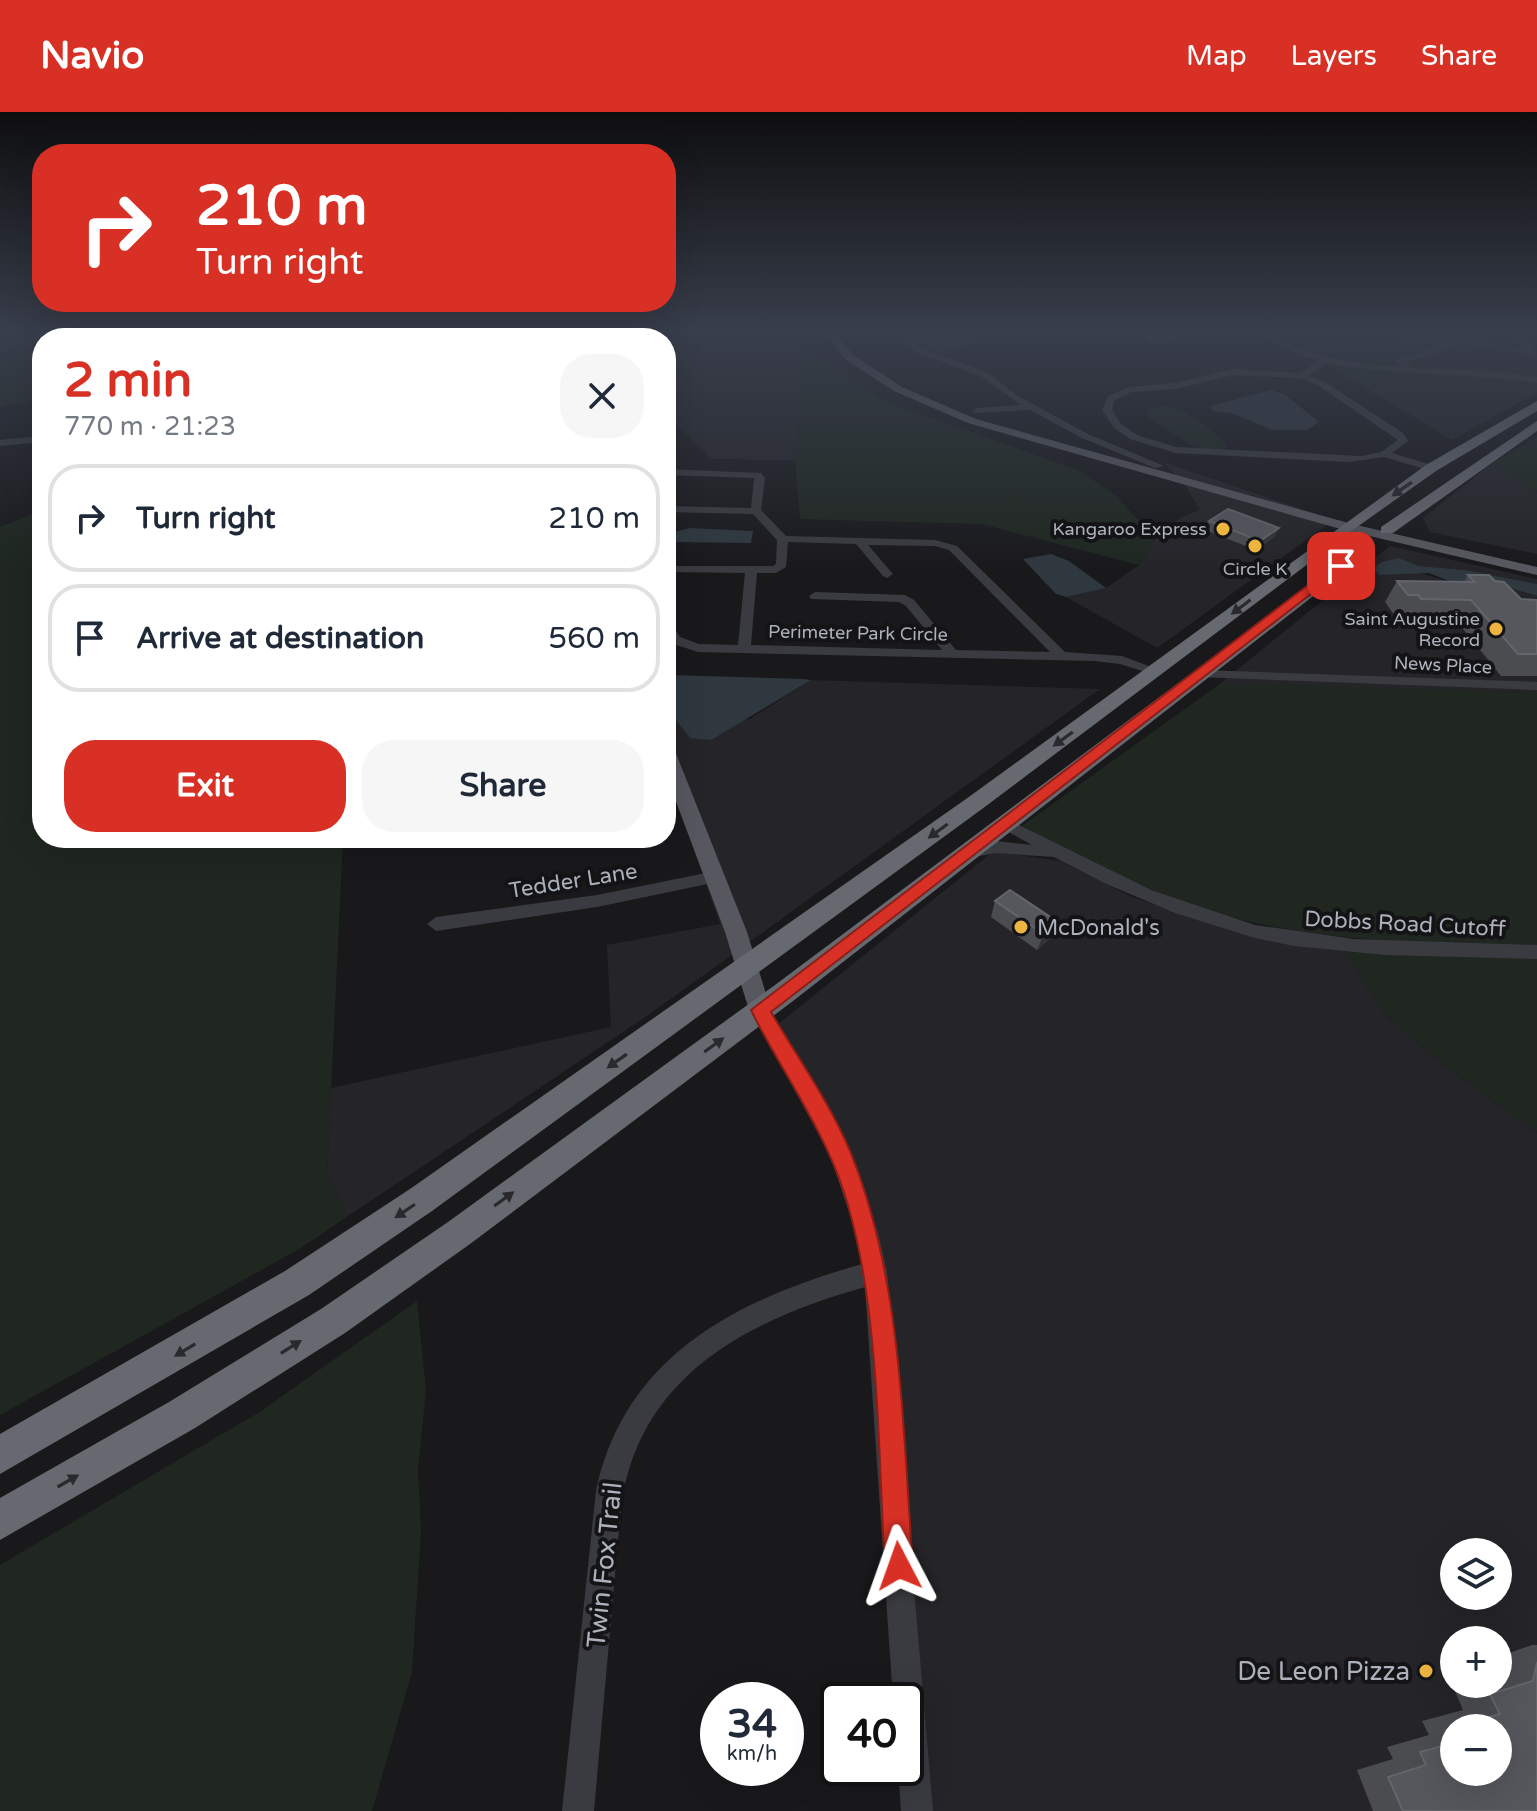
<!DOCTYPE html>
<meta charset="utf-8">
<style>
body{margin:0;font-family:"Varela Round",sans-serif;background:#f6f6f7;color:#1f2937;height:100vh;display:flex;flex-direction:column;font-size:30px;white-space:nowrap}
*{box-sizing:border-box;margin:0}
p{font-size:26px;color:#747a83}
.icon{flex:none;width:44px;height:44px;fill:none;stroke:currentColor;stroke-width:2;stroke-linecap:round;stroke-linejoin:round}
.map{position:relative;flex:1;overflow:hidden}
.sheet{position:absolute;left:32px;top:216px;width:644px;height:520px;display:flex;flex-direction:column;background:#fff;border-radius:32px;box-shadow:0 8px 32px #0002}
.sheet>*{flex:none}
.banner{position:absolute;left:32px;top:32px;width:644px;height:168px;border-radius:32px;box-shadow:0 8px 32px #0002;background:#d93025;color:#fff;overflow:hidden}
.fabs{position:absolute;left:1440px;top:1426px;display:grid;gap:16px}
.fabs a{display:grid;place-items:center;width:72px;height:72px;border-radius:50%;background:#fff;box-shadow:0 8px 32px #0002;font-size:40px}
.speed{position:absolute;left:700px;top:1570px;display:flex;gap:16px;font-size:40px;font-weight:700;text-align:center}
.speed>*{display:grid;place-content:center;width:104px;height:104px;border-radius:50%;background:#fff;box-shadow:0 8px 32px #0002;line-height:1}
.speed small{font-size:20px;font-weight:400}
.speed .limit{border:4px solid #111;border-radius:12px;background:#fff;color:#111}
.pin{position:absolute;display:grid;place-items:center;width:68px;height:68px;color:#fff;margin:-34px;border-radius:16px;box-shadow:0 4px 12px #0006}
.me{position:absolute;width:88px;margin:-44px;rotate:356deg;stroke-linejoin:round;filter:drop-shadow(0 0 6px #0008)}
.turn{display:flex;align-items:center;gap:28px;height:168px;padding:0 32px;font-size:36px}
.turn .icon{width:104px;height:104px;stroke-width:2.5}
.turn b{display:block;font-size:56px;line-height:68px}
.round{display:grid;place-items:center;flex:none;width:84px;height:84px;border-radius:32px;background:#f6f6f7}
.summary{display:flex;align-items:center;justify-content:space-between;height:136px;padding:0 32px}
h1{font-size:48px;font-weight:700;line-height:60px;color:#d93025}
.primary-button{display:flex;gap:16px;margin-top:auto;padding:16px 32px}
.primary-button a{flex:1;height:92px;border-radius:32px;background:#d93025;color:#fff;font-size:32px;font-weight:700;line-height:92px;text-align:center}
.primary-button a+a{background:#f6f6f7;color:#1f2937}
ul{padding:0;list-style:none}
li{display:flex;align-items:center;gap:24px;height:108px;margin:0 16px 12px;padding:0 16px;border:4px solid #e0e1e3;border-radius:32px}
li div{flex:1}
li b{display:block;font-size:30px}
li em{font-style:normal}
header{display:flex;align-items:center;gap:48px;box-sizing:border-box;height:112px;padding:0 40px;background:#d93025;color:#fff}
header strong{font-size:38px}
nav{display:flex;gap:44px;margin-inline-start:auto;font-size:28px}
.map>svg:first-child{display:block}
.built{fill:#252529;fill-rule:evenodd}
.green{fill:#1f2720}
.water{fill:#2f383f}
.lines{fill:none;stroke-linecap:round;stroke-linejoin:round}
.minor{fill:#3a3b40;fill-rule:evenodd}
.major{fill:#57585f;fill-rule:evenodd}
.highway{fill:#676971;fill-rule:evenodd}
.wall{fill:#4a4c50;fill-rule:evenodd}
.shaded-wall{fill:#323336}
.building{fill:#55575c;stroke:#62656a;stroke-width:2}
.oneway{fill:#29292e}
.route{fill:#d93025;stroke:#8d1f18;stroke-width:2}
.poi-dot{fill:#edb440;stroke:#141417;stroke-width:3}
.labels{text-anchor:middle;stroke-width:8;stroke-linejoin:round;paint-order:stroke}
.far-poi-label{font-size:18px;fill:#acb1bb;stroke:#141417;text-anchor:end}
.far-street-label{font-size:18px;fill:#acb1bb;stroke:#141417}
.street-label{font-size:22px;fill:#acb1bb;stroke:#141417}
.poi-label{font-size:22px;fill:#acb1bb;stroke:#141417;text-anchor:start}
.near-street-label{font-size:26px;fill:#acb1bb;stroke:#141417}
.near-poi-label{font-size:26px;fill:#acb1bb;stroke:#141417;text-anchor:end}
</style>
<header>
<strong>Navio</strong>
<nav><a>Map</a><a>Layers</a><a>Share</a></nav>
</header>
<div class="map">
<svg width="1537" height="1699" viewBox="0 0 1537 1699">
<rect width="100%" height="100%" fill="#19191c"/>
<g class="built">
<path d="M666,228L800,231L795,348L712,347L666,302Z"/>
<path d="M1459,232L1491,239L1495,234L1537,245V281L1452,328L1369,278Z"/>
<path d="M1163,350L1334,408L1157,536L1066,485L1106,476L1139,453L1159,420L1182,405L1200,398L1184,371Z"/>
<path d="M1494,350L1537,381V442L1430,420L1423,406Z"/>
<path d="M1390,434L1537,467V472L1465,458L1419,454L1399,446L1373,456L1379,463L1417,460L1454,471L1497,472L1537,484V580L1217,574Z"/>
<path d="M666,563L676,608L750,607L811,568L1100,577L748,831L666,626Z"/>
<path d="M666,660L736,840L647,904L348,1104L327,1064L331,976L611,915L607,833L720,812Z"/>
<path d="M998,740L1060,749L1130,784L1184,803L1293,833L1344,839L1385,903L1445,954L1537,1021V1699H930L876,1118L848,1036L777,913L990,742ZM1454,1440H1498V1484H1454ZM1454,1528H1498V1572H1454ZM1454,1616H1498V1660H1454Z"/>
</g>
<g class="green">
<path d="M0,219H115L112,224L174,219H386L340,226H42V287L0,295Z"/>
<path d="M1276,219H1537V245L1496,234L1491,239L1458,232L1368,278Z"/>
<path d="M800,231L885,289L1080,359L1115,383L1143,413L1159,420L1139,453L982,412L800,407L795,348Z"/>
<path d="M1164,294C1190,298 1210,316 1227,334L1220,339L1195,335L1149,306L1148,296Z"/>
<path d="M1537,325V381L1494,350Z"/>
<path d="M42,398V726H343L327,1064L348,1104L301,1136L0,1303V415Z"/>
<path d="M1288,573L1537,580V834C1392,830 1273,830 1135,774C1096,758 1059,734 1022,714L1217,574Z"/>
<path d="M1344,839L1537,847V1021L1445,954L1385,903Z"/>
<path d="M417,1189L426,1278L418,1358L421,1419L412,1560L372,1699H0V1453L261,1299Z"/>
</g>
<g class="water">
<path d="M920,223H968L978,230L938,240L917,229L915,225Z"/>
<path d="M1271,278L1284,282L1319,310L1307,318H1272L1232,301L1213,299L1210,294Z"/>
<path d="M690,416L753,419L751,431L676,430L670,421Z"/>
<path d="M1051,442L1069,449L1106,476L1066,485L1056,482L1023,447Z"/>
<path d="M1399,446L1419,454L1465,458L1537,472V484L1497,472L1454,471L1429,461L1379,463L1373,456L1382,450Z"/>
<path d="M668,563L804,567L811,568L711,628L690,626L676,608Z"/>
</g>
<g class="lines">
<g class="minor">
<path d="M900,219H908L920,235L988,261L1018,284L1088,322L1164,354L1155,356L1082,326L1030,298L973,301L976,296L1021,293L982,265L914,239Z"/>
<path d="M1254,219C1271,219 1285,232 1301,237C1334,248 1367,254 1401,255L1396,247L1441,233L1398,227L1379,219L1447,230L1458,226L1527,238L1506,219C1521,219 1534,230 1537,244L1459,231L1437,242L1405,250L1412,256L1501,260L1537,265V271C1466,260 1397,264 1327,251L1308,264L1325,270L1403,321L1408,329L1392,341L1435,354L1436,356L1431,359L1384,345L1349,350L1176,341L1130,327L1114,316L1102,298L1108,284L1129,275L1175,271L1233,257L1300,261L1319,249L1288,238ZM1233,263L1301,266L1319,274L1398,328L1381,340L1361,344L1176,335L1137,323L1121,312L1112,298L1115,288L1131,280L1175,277Z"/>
<path d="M42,324V330L0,334V328Z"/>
<path d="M666,357L761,361L765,366L761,398L786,424L935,428L957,434L1065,540L1122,544L1162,559L1155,563L1120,552L1094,549L698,540L670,531L666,523V508L670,509L680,525L699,532L738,533L745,461L666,460V454H773L776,452L777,428L753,402L666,400V394L751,396L754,366L666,363ZM788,430L856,432L883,464L887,466L893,462L868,433L935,434L949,438L1050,540L956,538L914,488L905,483L815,480L809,484L811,487L899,490L906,494L942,538L751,533L757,461H776L786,455Z"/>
<path d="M1202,558L1537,570V578L1197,565L1195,562Z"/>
<path d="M1007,707L1151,778L1255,813L1354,827L1537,833V847L1385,843L1294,834L1255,826L1175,801L1104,771L1054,745L996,741L969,746L963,744L961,740L963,736L996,729L1032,733L1001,716L999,712L1001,708Z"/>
<path d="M716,759L722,761L724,765L722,769L597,795L436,819L427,812L436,805L597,783Z"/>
<path d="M760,890L767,893L851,1040L878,1121L887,1160L933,1699H901L898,1656H906V1588H893L865,1175C748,1208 639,1263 621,1395L594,1699H562L596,1379C625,1242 739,1187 862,1152L856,1121L830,1043L751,898L753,893Z"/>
</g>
<g class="major">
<path d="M502,219H512L515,226H505Z"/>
<path d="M824,219H834L853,243L902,275L976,307L1352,412L1537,455V463L1344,418L968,311L894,279L845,247Z"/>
<path d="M666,633L675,639L747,820L771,898L768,905L760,907L752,905L749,898L725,820L666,663Z"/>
</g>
<g class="highway">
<path d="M1537,289V299L1436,359L1357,415L982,697L432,1099L309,1183L0,1362V1322L285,1159L410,1077L966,687L1426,353Z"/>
<path d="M1537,309V319L1393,421H1381V415Z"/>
<path d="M1365,431L1371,433V439L793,889L470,1132L345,1221L195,1316L0,1428V1386L169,1290L321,1197L448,1110L775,873Z"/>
</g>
</g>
<g class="wall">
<path d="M1137,219H1178L1174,230L1152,232Z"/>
<path d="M1209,409L1279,416L1274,425L1256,438L1205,418Z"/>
<path d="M1468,463L1495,469L1521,487L1537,488V564H1501L1457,509L1408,508L1404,504H1395L1385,490L1397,469L1464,470Z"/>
<path d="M995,789L1058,810L1051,826L1037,838L991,805Z"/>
<path d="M1532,1533H1537V1699H1373L1357,1658L1393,1647L1387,1635L1429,1623L1422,1609L1463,1598L1455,1579L1480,1572H1498L1499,1550L1509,1541ZM1454,1616H1498L1454,1660Z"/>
</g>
<g class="shaded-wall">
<path d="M1279,416L1274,425L1256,438L1260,429Z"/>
<path d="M1058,810L1051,826L1037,838L1044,822Z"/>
</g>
<g class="building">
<path d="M1228,397L1279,416L1260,429L1209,409Z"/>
<path d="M1468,463H1489L1495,469L1504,470L1521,487L1537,488V542H1518L1471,488L1421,487L1418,483H1408L1397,469L1475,470Z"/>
<path d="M1010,778L1058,810L1044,822L995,789Z"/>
<path d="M1537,1550V1699H1403L1388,1665L1426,1653L1420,1640L1454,1631V1660H1498V1616H1457L1456,1614L1500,1602L1490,1582L1533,1569Z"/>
</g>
<defs><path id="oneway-solid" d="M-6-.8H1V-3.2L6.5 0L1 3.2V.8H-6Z" transform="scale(2)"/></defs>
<g class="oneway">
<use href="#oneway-solid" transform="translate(1402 377) rotate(145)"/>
<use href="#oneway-solid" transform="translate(1241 495) rotate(143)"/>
<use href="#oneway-solid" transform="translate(1063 627) rotate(144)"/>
<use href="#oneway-solid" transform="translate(938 719) rotate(144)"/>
<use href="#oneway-solid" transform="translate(714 933) rotate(-36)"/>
<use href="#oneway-solid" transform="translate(617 949) rotate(145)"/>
<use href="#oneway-solid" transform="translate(504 1087) rotate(-36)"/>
<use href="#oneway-solid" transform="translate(405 1099) rotate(146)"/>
<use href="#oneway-solid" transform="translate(291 1235) rotate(-32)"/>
<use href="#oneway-solid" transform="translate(185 1238) rotate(149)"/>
<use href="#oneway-solid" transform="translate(68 1369) rotate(-30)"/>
</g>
<linearGradient id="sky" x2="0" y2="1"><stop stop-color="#0e0e0f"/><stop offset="0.48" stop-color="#383e4b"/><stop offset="1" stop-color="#383e4b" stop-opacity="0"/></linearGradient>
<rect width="1537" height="457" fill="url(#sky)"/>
<path class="route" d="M1337,451L1347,454L771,900C797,945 830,991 850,1039C903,1169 902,1316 913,1454L909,1464L899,1468L889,1464L885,1454C877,1332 881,1153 829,1042C807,992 775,947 751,898Z"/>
<g class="poi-dot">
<circle cx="1223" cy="417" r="8"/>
<circle cx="1255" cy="434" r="8"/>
<circle cx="1496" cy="517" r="8"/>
<circle cx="1021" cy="815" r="8"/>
<circle cx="1426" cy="1559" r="8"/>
</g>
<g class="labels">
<g class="far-poi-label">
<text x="1207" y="423">Kangaroo Express</text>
<text x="1255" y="463" text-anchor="middle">Circle K</text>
<text x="1480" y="513">Saint Augustine<tspan x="1480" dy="21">Record</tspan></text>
</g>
<g class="far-street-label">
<text transform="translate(858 521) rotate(1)" y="6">Perimeter Park Circle</text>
<text transform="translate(1443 553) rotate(3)" y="6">News Place</text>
</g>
<g class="street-label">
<text transform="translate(573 768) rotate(-9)" y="8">Tedder Lane</text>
<text transform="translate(1405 811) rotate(3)" y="8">Dobbs Road Cutoff</text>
</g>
<g class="poi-label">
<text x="1037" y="823">McDonald's</text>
</g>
<g class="near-street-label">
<text transform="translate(604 1453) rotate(-84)" y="9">Twin Fox Trail</text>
</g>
<g class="near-poi-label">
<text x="1410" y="1568">De Leon Pizza</text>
</g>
</g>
</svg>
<div class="fabs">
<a><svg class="icon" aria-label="layers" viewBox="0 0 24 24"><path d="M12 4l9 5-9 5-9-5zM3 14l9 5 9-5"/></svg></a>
<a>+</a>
<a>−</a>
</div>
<div class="speed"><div>34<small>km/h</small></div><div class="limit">40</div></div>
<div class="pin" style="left:1341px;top:454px;background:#d93025"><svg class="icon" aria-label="arrive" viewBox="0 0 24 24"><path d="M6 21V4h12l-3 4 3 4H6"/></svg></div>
<svg class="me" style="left:899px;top:1454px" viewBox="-20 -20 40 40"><path d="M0-17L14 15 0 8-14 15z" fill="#d93025" stroke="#fff" stroke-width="4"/></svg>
<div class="banner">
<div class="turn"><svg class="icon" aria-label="right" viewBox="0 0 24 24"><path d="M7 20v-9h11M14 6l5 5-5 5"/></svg><div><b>210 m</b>Turn right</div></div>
</div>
<section class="sheet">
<div class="summary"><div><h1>2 min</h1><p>770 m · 21:23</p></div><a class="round"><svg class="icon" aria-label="close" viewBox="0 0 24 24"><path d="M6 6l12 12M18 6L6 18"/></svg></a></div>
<ul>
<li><svg class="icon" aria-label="right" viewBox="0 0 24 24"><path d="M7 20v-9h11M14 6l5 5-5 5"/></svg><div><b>Turn right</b></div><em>210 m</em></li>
<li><svg class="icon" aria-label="arrive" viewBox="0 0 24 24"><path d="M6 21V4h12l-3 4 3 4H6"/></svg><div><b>Arrive at destination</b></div><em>560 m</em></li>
</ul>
<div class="primary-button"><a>Exit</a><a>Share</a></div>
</section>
</div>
